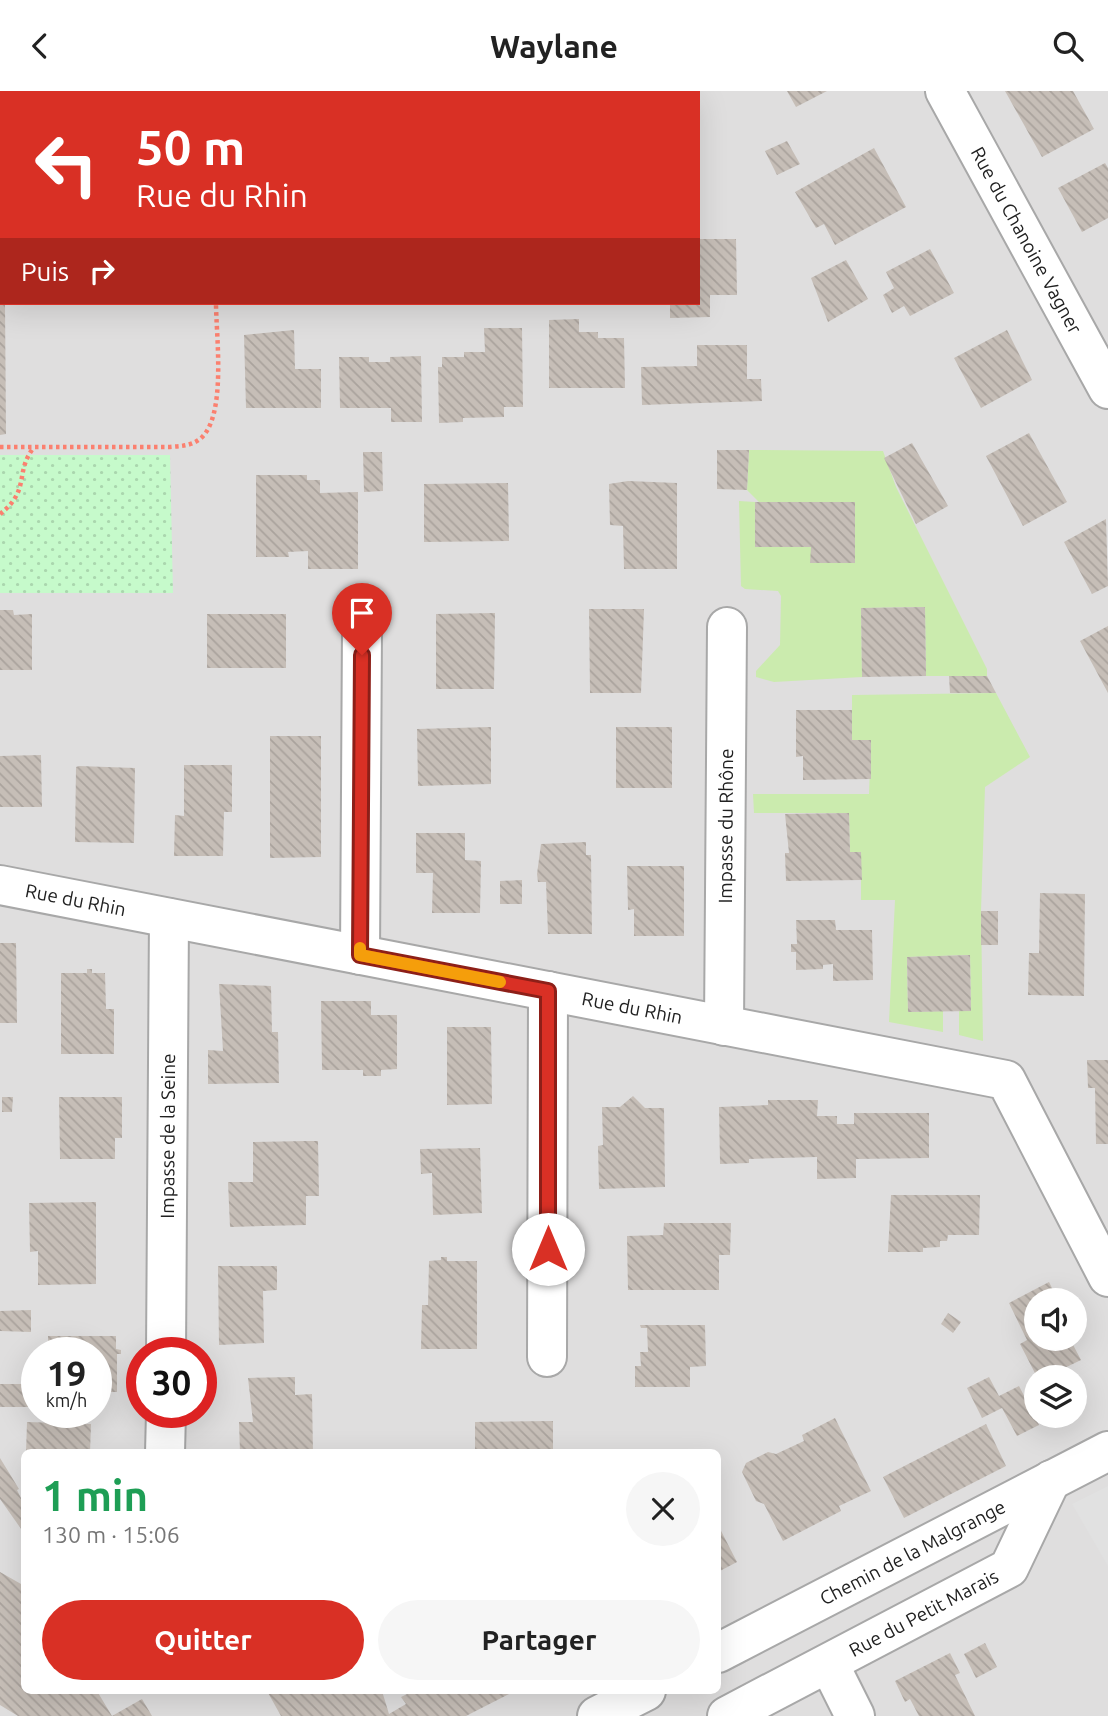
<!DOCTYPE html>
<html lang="fr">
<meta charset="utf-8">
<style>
body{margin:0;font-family:Ubuntu,sans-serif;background:#f6f6f6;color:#222;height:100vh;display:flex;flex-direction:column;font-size:26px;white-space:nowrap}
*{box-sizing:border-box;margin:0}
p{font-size:23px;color:#767676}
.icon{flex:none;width:38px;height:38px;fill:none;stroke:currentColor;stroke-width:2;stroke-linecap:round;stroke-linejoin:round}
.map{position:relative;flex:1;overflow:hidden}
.side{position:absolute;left:21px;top:1358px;width:700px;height:245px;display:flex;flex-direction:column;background:#fff;border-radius:10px;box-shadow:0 7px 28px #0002}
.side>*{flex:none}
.banner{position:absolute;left:0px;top:0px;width:700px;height:214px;box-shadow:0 7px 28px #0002;background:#d93025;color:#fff;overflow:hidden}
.controls{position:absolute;left:1024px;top:1197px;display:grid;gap:14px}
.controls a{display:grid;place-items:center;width:63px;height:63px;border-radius:50%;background:#fff;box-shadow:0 7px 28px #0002;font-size:35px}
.speed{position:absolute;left:21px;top:1246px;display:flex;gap:14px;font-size:35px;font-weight:700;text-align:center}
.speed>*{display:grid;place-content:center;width:91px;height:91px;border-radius:50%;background:#fff;box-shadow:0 7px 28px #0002;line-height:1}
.speed small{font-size:18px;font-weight:400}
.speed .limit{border:10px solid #d22;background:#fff;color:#111}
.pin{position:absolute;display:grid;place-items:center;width:60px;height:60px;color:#fff;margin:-72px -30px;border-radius:50% 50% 50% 0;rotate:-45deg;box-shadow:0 0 7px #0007}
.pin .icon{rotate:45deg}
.me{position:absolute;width:77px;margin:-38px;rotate:0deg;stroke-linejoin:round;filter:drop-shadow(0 0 5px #0008)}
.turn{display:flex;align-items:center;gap:24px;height:147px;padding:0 21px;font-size:32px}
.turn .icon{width:91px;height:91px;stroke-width:2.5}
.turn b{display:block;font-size:49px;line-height:60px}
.then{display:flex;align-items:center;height:66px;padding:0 21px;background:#0003;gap:14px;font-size:26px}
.round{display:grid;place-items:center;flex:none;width:74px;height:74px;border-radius:37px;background:#f6f6f6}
.head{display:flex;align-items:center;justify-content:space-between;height:119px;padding:0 21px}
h1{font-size:42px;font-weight:700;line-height:52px;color:#1e9e55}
.action{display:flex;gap:14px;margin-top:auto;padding:14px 21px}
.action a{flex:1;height:80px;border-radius:42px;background:#d93025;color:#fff;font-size:28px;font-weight:700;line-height:80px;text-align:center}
.action a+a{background:#f6f6f6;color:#222}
header{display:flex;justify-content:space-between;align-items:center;height:91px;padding:0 21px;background:#fff;font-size:32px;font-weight:700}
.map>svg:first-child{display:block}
.residential{fill:#dfdede;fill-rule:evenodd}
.grass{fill:#cbebae}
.park{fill:url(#park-dots)}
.parking{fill:#e1e1e1}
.building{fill:url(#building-back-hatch)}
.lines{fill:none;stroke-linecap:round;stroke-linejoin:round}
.minor-casing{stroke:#a8a8a8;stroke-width:42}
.path{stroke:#fb806f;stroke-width:4.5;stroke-dasharray:3.5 3.5;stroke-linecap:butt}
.minor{stroke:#fff;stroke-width:38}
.route-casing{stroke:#8d1f18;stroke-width:18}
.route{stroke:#d93025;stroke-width:12}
.slow{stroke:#f59e0b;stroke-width:12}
.labels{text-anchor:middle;stroke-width:7;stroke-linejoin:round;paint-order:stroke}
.street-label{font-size:19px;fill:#212121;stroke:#fff}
</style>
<header><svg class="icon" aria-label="back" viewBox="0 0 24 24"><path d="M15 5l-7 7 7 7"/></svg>Waylane<svg class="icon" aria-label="search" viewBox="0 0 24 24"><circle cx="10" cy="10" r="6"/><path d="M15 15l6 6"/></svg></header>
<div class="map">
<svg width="1108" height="1625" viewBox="0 0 1108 1625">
<defs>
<pattern id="park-dots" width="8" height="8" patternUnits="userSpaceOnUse" patternTransform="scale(1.75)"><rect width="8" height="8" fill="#c6facb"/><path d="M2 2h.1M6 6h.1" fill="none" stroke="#aad6ae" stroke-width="1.8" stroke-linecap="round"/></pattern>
<pattern id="building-back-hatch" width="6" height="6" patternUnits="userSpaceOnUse" patternTransform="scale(1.75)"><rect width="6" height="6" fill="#c6beb7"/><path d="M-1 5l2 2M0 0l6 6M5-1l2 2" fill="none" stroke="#aaa39d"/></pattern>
</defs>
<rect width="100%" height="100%" fill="#f1eee8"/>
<path class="residential" d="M0,0H1108V1625H0ZM2,2H698V212H2ZM1036,1209H1074V1248H1036ZM37,1262H96V1321H37ZM142,1262H201V1321H142ZM1036,1286H1074V1325H1036ZM24,1362H718V1600H24Z"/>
<g class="grass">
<path d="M749,359L883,360L896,396L987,578V585H926L925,516L861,517L862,586L774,591L756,586V580L780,554L781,505L778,500L745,498L741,495L739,410L755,411L811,456V472H855L759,411L747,399Z"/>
<path d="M996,602L1030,666L985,696L981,820L983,950L959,944V920L971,919L970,864L907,866L908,921L943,920V941L889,931L895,809H861V762L850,761L849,722H754L753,703H869L871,649H852V604Z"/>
</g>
<path class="park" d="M0,364H170L173,502H0Z"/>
<path class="parking" d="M1108,1395V1475L1072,1413Z"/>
<g class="building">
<path d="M787,0H827L796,16Z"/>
<path d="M1005,0H1073L1094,38L1042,66Z"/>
<path d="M787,50L800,73L777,84L765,60Z"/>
<path d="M874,57L906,116L835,154L824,133L816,137L795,101Z"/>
<path d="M1105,72L1108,77V127L1082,141L1058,97Z"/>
<path d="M698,148H736L737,204H710V226L670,227V212H698Z"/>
<path d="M930,158L954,202L910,225L904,215L892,222L883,204L894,197L886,181Z"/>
<path d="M846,169L868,208L828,231L811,187Z"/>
<path d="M0,212H5L6,343L0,344Z"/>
<path d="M579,228V241H598V247H624L625,297H549V229Z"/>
<path d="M484,237H522L523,316H504V326L463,327V331L439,332L438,276H442V266H464V261H485Z"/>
<path d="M294,239L295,278H321V317H246L244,244Z"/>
<path d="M1007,239L1032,289L981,317L954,267Z"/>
<path d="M697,254H747V288H761L762,310L642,314L641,276L697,275Z"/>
<path d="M421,265L422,331H391V317H340L339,266H369V271H390V266Z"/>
<path d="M1029,342L1067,411L1023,435L986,365Z"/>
<path d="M912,352L948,415L916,433L884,367Z"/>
<path d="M717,359H749L747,399L717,398Z"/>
<path d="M363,361H382L383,400L364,401Z"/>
<path d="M256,384H307V389H320V402L358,401V478H308V460L288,461L289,466H256Z"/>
<path d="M628,390L677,392V478H624L623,435L610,434L609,393Z"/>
<path d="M508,392L509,450L424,451V393Z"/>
<path d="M755,411H855V472H810L811,456H755Z"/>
<path d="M1106,428L1108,495L1092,503L1064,451Z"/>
<path d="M925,516L926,585L862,586L861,517Z"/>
<path d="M589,518H644L641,602H590Z"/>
<path d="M0,519H13L14,524L32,523V579H0Z"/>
<path d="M495,522L494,598H436V523Z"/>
<rect x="207" y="523" width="79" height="54"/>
<path d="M1108,535V602L1080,550Z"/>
<path d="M949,585H987L996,602H950Z"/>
<path d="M796,619H852V649H871V688L803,689V665L796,666Z"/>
<path d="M491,636V693L418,695L417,638Z"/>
<rect x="616" y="636" width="56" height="61"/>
<path d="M270,645H321V766L270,767Z"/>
<path d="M41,664L42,716H0V665Z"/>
<path d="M184,674H232V721H224L223,765H174L175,724L184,725Z"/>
<path d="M79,675L135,677L134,752L75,751L76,676Z"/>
<path d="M849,722L850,761H861L862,789L786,790L785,762H789L785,723Z"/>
<path d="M416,742H465V769L481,770L480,822H432L433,782H416Z"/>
<path d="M586,751V764H591L592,843H548L546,791H538L537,783L541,753Z"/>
<path d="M627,775H684V845H634V818L628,819Z"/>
<path d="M522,789V813H500V790Z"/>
<path d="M1040,802L1085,803L1084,905L1028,904L1029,862H1039Z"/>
<rect x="981" y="820" width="17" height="34"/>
<path d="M796,829H835L836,839H872L873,889L833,890V873L823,874V878L796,879V861H791V853H797Z"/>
<path d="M0,852H16L17,932H0Z"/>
<path d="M970,864L971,920L908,921L907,866Z"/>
<path d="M87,878H92V882H105L106,918H114V963H61V882H87Z"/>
<path d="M219,893L271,895L272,941H278L279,992L208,993V959L223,960Z"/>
<path d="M321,910H371V924H397V978L381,979V985H363V979H322Z"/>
<path d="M447,936H491L492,1013L447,1014Z"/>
<path d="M1087,969H1108V1053H1096L1095,997H1088Z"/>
<path d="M633,1005L645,1017H664L665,1096L599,1098L598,1055L603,1054L602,1016H620Z"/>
<path d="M2,1006H13L12,1021H2Z"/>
<path d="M59,1006H122V1047H115V1068H60Z"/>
<path d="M768,1009H818L817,1025H837V1033H854V1022H929V1067L856,1068V1087L817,1088V1066L749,1068V1072L720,1073L719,1016L768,1014Z"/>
<path d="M306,1050H318L319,1105H306V1134L230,1136L228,1091H253V1051Z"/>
<path d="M480,1057L482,1122L433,1124L432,1082L421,1083L420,1058Z"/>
<path d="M891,1104H980L979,1144H948L947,1150H940V1156L923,1157V1161H888Z"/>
<path d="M96,1111V1193L38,1194V1160L30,1161L29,1112Z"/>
<path d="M664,1132H731L730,1164H719V1199H628L627,1145L663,1144Z"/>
<path d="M441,1166H447V1170H477V1258H421L422,1214H428L429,1170L441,1169Z"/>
<path d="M218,1175H277V1199L263,1200L264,1252L219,1254Z"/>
<path d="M1049,1191L1058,1209H1036V1248H1070L1081,1269L1046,1286H1037L1020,1253L1027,1249L1009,1212Z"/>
<path d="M31,1219V1241L0,1240V1220Z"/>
<path d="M948,1222L961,1231L953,1242L941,1233Z"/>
<path d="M640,1234H705L706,1275L690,1276V1296H635V1275H641L640,1261H648L647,1237H641Z"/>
<path d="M48,1245H116V1258L121,1259V1263H117V1301H96V1262H48Z"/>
<path d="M295,1286V1304L312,1303L313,1362H240L239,1331H253L248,1287Z"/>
<path d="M989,1286L999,1305L1019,1295L1039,1334L1017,1345L1002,1317L982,1327L967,1297Z"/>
<rect x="0" y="1293" width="29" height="23"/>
<path d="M835,1327L871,1400L839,1415L841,1420L783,1450L764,1413L756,1410L742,1381L746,1372L768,1361L776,1363L804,1350L802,1344Z"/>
<path d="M553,1330V1362H475V1331Z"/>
<path d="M27,1331L91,1333L90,1362H26Z"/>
<path d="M986,1333L1006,1375L904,1427L883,1386Z"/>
<path d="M0,1367L19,1398L17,1399L24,1413V1442L0,1408Z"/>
<path d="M718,1434L737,1471L718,1481Z"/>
<path d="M0,1481L21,1493L24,1486V1600H97L112,1625L142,1608L152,1625H18L0,1614Z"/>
<path d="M985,1552L997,1576L976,1587L964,1563Z"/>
<path d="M950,1562L960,1582L955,1584L975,1625H919L910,1608L905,1611L895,1590Z"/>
<path d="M267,1600H382L389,1623L406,1613L401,1606L413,1600H515L466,1625H281Z"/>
</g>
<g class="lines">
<g class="minor-casing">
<g id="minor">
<path d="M546,0V2"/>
<path id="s1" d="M945,0L1108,298"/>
<path id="s2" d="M0,794L1006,989L1108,1186"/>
<path d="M360,864L362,537"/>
<path id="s3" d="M724,935L727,536"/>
<path id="s4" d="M166,1262L169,827"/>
<path d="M547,1266L548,900"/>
<path d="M165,1362L166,1321"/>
<path id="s5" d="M718,1562L1108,1360"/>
<path d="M829,1573L855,1625"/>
<path d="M597,1625L646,1600"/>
<path id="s6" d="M727,1625L1009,1477L1051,1389"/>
</g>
</g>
<g class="path">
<path d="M0,356H170C181,355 191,355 200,348C227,326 216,245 216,212"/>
<path d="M0,423C31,399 14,382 34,356"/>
</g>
<use href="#minor" class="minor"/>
</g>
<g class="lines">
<g class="route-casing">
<path id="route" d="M362,564L360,864L548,900V1158"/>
</g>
<use href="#route" class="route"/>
<path class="slow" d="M360,857V864L500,891"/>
</g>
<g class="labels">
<g class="street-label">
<text dy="7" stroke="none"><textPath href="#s1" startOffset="170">Rue du Chanoine Vagner</textPath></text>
<text dy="7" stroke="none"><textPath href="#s3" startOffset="200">Impasse du Rhône</textPath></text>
<text dy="7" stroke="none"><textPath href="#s2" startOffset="77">Rue du Rhin</textPath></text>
<text dy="7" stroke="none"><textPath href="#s2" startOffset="644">Rue du Rhin</textPath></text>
<text dy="7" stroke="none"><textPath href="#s4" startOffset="217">Impasse de la Seine</textPath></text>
<text dy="7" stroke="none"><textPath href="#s5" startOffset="219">Chemin de la Malgrange</textPath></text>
<text dy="7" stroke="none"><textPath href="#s6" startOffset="222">Rue du Petit Marais</textPath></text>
</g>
</g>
</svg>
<div class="controls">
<a><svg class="icon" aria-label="sound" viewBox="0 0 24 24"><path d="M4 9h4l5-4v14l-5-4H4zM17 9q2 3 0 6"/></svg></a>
<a><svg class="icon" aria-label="layers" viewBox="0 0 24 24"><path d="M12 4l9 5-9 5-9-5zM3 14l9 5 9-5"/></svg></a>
</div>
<div class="speed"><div>19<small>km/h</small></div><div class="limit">30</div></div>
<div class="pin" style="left:362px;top:564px;background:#d93025"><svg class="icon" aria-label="arrive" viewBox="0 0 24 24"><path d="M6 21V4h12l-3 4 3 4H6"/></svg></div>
<svg class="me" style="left:548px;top:1158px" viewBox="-20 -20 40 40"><circle r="19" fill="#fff"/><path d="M0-13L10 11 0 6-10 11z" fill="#d93025"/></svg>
<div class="banner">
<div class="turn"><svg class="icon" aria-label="left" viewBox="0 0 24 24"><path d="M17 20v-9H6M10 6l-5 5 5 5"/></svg><div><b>50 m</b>Rue du Rhin</div></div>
<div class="then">Puis<svg class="icon" aria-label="right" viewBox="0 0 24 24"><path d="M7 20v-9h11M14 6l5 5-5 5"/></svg></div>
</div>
<section class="side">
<div class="head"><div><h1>1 min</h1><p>130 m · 15:06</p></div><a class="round"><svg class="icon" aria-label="close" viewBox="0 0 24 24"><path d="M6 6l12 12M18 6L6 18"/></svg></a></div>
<div class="action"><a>Quitter</a><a>Partager</a></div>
</section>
</div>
